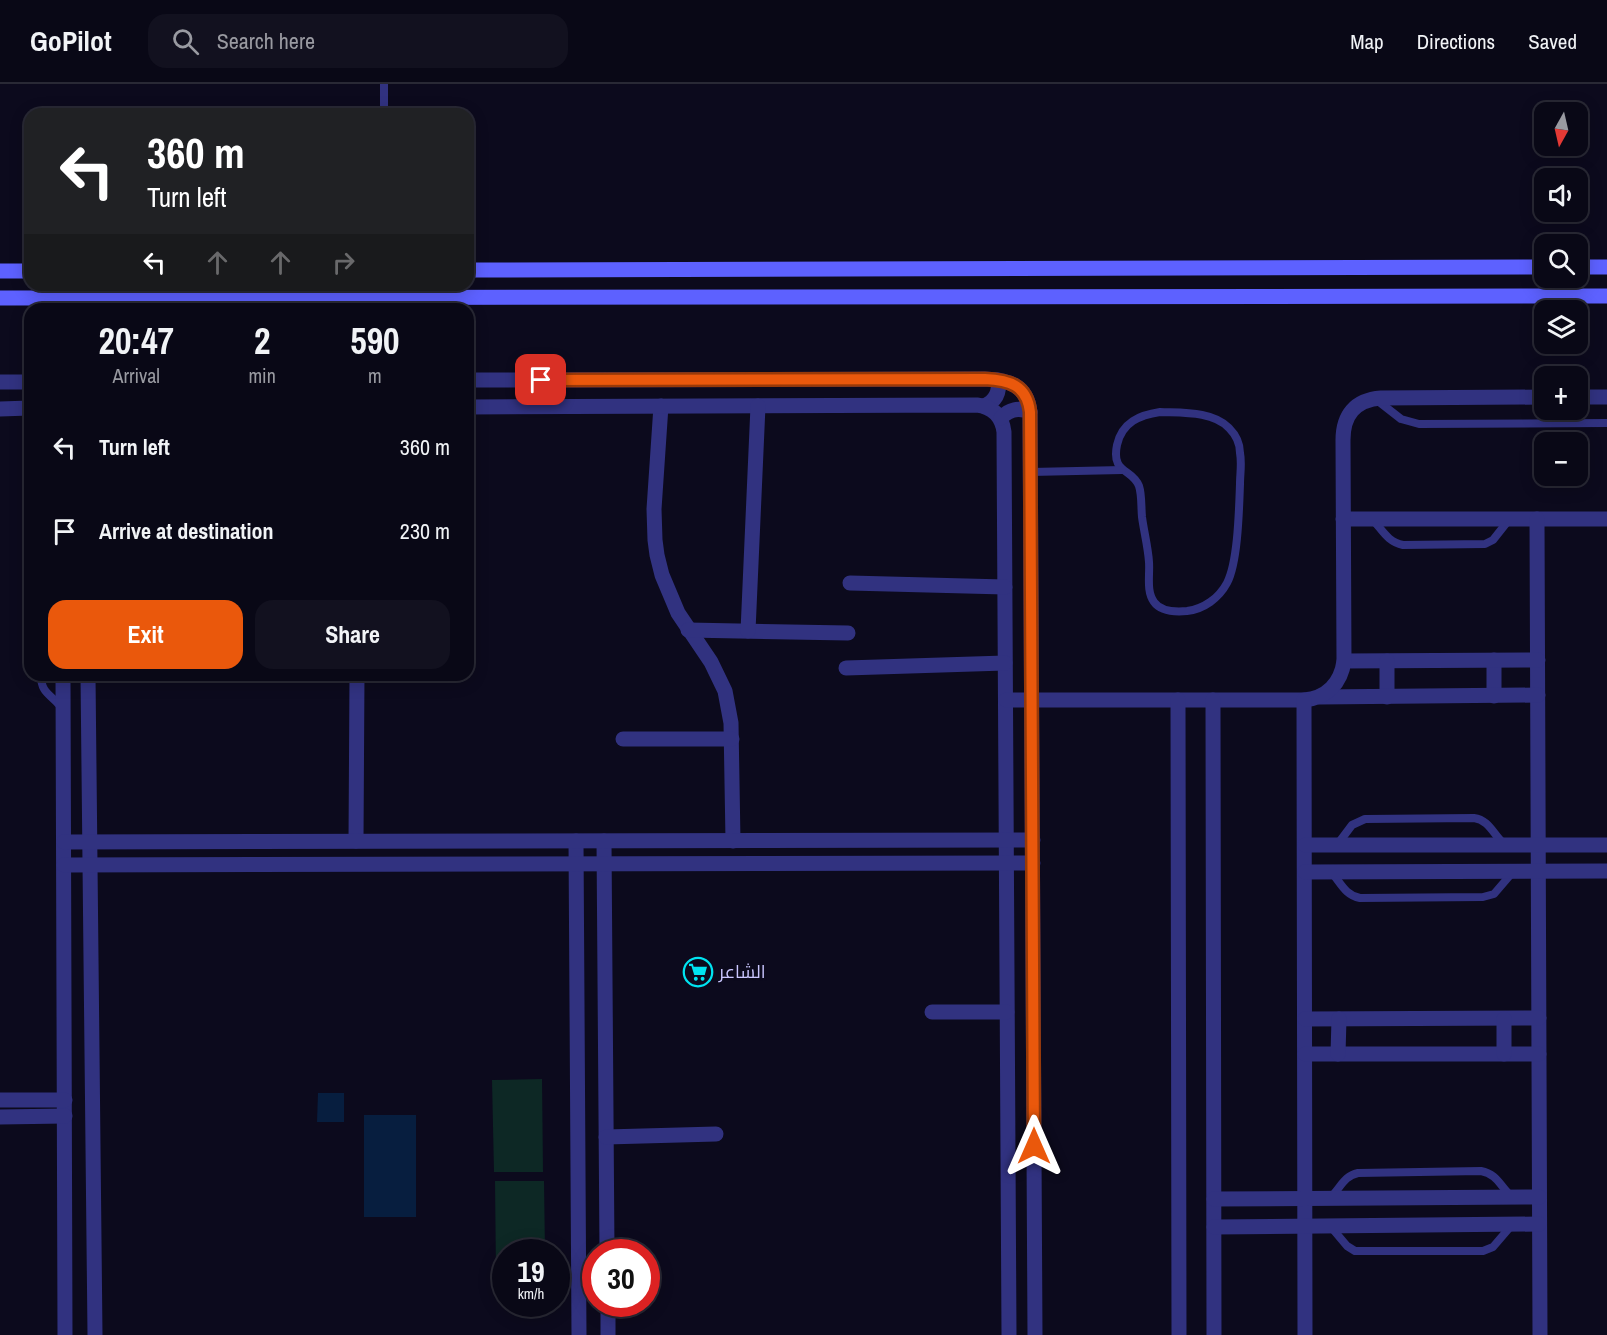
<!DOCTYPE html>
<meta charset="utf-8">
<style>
body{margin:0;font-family:"Archivo Narrow",Cairo,sans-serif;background:#12111f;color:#f1f3f6;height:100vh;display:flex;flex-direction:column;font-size:22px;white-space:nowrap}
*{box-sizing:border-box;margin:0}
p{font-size:20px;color:#999aa1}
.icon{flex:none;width:33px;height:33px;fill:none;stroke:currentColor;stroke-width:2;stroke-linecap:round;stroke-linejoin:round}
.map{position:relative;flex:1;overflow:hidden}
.panel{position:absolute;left:24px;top:219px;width:450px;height:378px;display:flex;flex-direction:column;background:#090816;border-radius:18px;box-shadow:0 3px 15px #0003,0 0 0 2px #292935}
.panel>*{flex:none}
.banner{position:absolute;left:24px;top:24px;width:450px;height:183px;border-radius:18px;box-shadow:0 3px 15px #0003,0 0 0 2px #292935;background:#202124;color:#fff;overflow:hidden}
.needle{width:39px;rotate:188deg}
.tools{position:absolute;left:1534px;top:18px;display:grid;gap:12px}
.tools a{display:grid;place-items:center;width:54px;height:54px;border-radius:12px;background:#090816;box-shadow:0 3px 15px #0003,0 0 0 2px #292935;font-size:30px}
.speed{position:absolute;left:492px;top:1155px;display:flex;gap:12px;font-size:30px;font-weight:700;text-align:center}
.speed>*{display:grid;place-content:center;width:78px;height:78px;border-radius:50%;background:#090816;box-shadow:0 3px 15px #0003,0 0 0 2px #292935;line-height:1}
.speed small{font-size:15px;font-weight:400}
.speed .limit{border:9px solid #d22;background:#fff;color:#111}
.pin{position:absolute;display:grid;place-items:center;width:51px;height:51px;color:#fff;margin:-26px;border-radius:12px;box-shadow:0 3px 9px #0006}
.me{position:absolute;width:66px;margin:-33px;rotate:0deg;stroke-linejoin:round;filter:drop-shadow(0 0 4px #0008)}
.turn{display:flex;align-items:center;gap:21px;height:126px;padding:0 24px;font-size:27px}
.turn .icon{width:78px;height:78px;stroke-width:2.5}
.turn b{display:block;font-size:42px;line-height:51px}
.lanes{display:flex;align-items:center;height:57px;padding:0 24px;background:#0003;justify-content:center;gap:30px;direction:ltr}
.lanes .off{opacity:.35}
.eta{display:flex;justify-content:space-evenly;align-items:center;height:102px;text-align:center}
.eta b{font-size:36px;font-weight:700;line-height:42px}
.primary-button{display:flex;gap:12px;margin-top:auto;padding:12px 24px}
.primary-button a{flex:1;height:69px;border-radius:18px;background:#ea580c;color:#fff;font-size:24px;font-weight:700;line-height:69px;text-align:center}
.primary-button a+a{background:#12111f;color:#f1f3f6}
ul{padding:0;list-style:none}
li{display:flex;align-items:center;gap:18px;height:84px;padding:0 24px}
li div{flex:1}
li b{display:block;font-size:22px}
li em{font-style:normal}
header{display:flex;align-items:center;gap:36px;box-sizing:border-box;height:84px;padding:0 30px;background:#090816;border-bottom:2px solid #292935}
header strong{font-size:28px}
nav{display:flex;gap:33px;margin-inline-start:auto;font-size:21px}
.search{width:420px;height:54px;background:#12111f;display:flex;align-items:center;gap:15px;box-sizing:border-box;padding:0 21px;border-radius:18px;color:#999aa1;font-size:22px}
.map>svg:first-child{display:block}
.green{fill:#0d2825}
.water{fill:#071e3f}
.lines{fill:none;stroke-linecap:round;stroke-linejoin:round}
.lane{stroke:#313280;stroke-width:8}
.street{stroke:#313280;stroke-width:15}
.secondary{stroke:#5d61ff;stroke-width:15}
.route-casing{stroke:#983908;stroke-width:15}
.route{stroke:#ea580c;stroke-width:10}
.labels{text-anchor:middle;stroke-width:6;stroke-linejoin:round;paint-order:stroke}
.poi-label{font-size:18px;fill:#cac6ff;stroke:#0c0a1d;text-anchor:start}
</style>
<header>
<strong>GoPilot</strong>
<div class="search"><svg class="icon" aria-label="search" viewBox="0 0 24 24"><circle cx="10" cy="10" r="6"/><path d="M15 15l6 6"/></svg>Search here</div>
<nav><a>Map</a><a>Directions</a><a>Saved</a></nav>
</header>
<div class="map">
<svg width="1607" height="1251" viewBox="0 0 1607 1251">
<rect width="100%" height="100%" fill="#0c0a1d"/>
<g class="green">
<path d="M542,995L543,1088H494L492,996Z"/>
<path d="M495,1097H544L545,1168H506L505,1189L496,1190Z"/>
</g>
<g class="water">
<path d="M318,1009H344V1038H317Z"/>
<rect x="364" y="1031" width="52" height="102"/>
</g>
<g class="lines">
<g class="lane">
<path d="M384,0V30"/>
<path d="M1378,317L1401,335L1419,340L1607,339"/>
<path d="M1160,328C1182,329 1213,327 1229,344C1236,351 1240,360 1240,369C1242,379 1240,390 1240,400C1239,426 1238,478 1227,499C1219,514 1204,525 1187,527C1176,528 1161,528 1154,518C1146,507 1150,491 1149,478C1148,463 1144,448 1142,433C1141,423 1142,411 1139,402C1132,384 1111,390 1117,361C1122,338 1140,331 1160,328Z"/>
<path d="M1031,388L1122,386"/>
<path d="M1373,436C1383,447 1388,458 1403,461L1485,460L1493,456L1508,437"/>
<path d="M41,591C41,610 51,610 61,623"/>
<path d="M1337,761L1352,741L1365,735L1474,734C1489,736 1493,750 1504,760"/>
<path d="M1332,789C1341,799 1345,811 1360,814L1483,813L1494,810L1512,789"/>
<path d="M1331,1113C1341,1103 1344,1092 1358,1089L1481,1087C1497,1090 1500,1102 1511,1112"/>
<path d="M1331,1143L1347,1162L1355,1167H1483L1493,1163L1511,1142"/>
</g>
<g class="street">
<path d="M468,296L985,295C1009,296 1027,301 1030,328L1035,1251"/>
<path d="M0,298H30"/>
<path d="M1578,313H1607"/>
<path d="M661,322L654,425L655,456L657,471L662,491L678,529L711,578L725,607L731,639L733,757"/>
<path d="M984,322C996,317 1000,308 998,296"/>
<path d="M468,323L977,321C993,323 1002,332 1004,348L1009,1251"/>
<path d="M0,325L30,324"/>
<path d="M1001,334C1009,325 1019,323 1030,328"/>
<path d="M1343,435H1607"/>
<path d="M1537,435L1540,1251"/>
<path d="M850,499L1005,503"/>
<path d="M688,546L848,549"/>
<path d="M748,547L758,322"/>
<path d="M1494,576V612"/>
<path d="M1344,577L1538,576"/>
<path d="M1387,577V613"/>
<path d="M846,584L1005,579"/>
<path d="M63,591L65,1251"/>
<path d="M88,591L95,1251"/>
<path d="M1319,613L1538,611"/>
<path d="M1006,616H1304C1327,614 1341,599 1344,577L1343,356C1343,331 1355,316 1381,314L1545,313"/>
<path d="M1178,616L1179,1251"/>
<path d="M1213,616L1214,1251"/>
<path d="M1304,616L1305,1251"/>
<path d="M623,655H732"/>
<path d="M356,757L357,591"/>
<path d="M576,757L579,1251"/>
<path d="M604,757L607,1168"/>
<path d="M64,758L1033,756"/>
<path d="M1305,761H1607"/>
<path d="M64,781L1033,779"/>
<path d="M1305,788L1607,787"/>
<path d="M932,928H1007"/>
<path d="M1305,935L1539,934"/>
<path d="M1305,970H1539"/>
<path d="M1338,970L1339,935"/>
<path d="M1504,970V935"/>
<path d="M0,1016H65"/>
<path d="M0,1033L65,1032"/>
<path d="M606,1053L716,1050"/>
<path d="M1214,1115L1539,1113"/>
<path d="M1214,1143L1539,1140"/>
<path d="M608,1220V1251"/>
</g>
<g class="secondary">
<path d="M1578,183H1607"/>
<path d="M468,186L1545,183"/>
<path d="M0,187H30"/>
<path d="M0,214L1607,212"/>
</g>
</g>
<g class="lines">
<g class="route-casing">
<path id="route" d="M541,296L985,295C1009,296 1027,301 1030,328L1034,1062"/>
</g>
<use href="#route" class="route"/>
</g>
<defs>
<g id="supermarket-ring" transform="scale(1.5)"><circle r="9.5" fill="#0c0a1d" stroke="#00e4f1" stroke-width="1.5"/><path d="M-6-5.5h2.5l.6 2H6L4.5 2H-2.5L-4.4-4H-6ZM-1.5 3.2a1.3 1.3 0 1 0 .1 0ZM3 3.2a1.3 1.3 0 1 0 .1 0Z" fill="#00e4f1"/></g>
</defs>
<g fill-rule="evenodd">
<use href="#supermarket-ring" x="698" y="888"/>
</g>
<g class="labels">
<g class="poi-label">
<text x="719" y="894">الشاعر</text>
</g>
</g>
</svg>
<div class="tools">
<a><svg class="needle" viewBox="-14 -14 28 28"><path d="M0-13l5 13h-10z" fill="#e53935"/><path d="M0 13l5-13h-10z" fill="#999aa1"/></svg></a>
<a><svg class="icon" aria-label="sound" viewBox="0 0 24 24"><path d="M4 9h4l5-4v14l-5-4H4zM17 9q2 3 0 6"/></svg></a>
<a><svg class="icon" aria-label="search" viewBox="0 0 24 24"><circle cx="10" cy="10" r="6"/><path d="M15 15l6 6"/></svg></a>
<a><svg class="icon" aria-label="layers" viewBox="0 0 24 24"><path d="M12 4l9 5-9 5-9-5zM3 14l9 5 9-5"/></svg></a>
<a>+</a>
<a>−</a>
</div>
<div class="speed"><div>19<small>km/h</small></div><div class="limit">30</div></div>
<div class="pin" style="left:541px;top:296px;background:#d93025"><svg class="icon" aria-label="arrive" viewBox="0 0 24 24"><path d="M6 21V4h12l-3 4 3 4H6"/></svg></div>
<svg class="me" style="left:1034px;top:1062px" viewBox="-20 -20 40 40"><path d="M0-17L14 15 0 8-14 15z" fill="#ea580c" stroke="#fff" stroke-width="4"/></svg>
<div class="banner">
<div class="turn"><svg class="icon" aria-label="left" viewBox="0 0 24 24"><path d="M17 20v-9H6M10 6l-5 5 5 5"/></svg><div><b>360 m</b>Turn left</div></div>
<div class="lanes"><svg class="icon" aria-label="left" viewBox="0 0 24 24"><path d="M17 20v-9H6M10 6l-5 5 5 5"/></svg><svg class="icon off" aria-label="ahead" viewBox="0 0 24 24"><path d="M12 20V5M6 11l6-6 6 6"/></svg><svg class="icon off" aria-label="ahead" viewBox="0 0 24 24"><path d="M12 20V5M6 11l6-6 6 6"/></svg><svg class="icon off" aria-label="right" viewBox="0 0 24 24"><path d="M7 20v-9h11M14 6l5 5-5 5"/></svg></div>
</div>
<section class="panel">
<div class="eta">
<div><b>20:47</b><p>Arrival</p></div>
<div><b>2</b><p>min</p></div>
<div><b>590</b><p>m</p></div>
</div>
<ul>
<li><svg class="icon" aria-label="left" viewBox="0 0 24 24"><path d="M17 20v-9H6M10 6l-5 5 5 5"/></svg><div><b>Turn left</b></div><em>360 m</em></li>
<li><svg class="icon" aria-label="arrive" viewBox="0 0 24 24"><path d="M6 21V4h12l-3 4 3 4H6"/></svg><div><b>Arrive at destination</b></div><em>230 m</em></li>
</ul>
<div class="primary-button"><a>Exit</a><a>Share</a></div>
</section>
</div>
